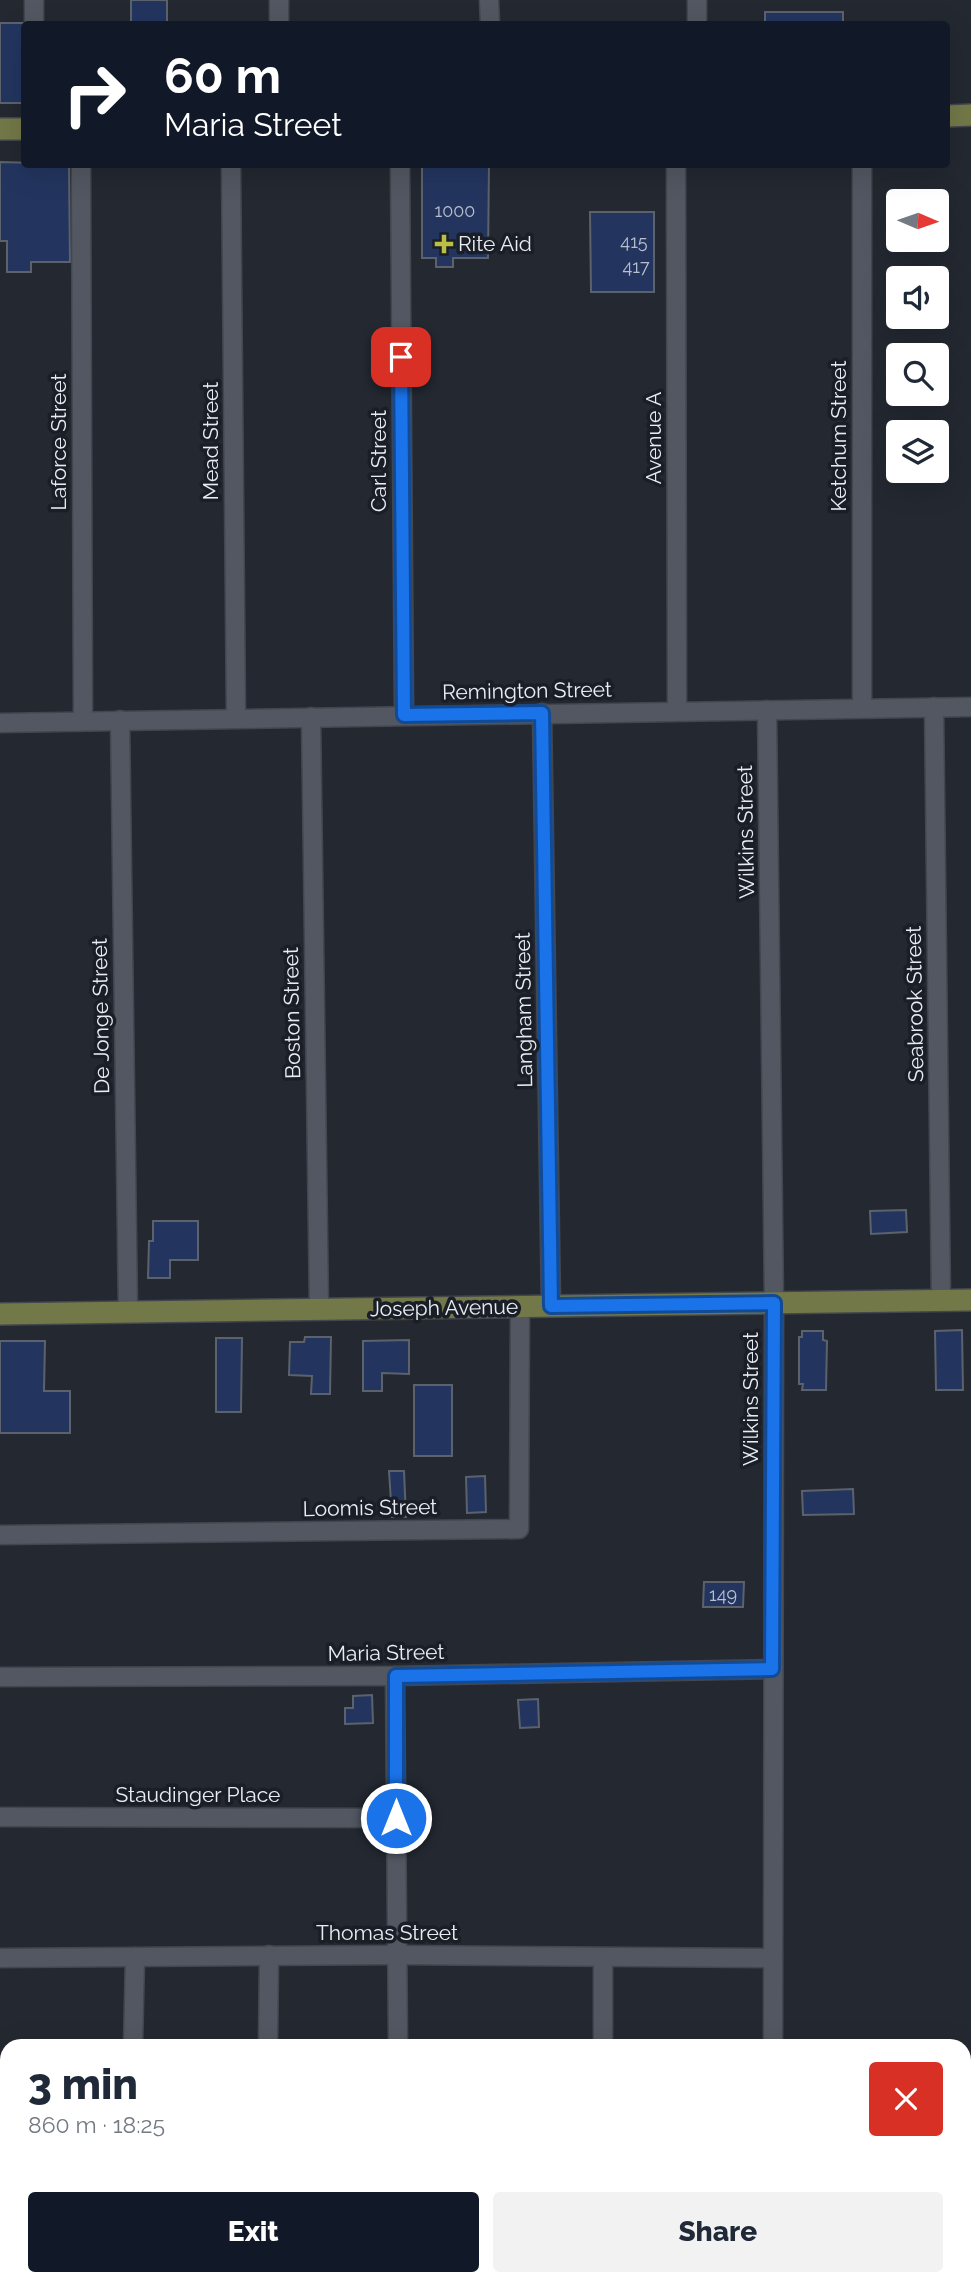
<!DOCTYPE html>
<meta charset="utf-8">
<style>
body{margin:0;font-family:Raleway,sans-serif;background:#f2f2f3;color:#1f2937;height:100vh;display:flex;flex-direction:column;font-size:26px;white-space:nowrap}
*{box-sizing:border-box;margin:0}
p{font-size:23px;color:#747a83}
.icon{flex:none;width:38px;height:38px;fill:none;stroke:currentColor;stroke-width:2;stroke-linecap:round;stroke-linejoin:round}
.map{position:relative;flex:1;overflow:hidden}
.side{position:absolute;left:0px;top:2039px;width:971px;height:247px;display:flex;flex-direction:column;background:#fff;border-radius:21px 21px 0 0;box-shadow:0 7px 28px #0002}
.side>*{flex:none}
.banner{position:absolute;left:21px;top:21px;width:929px;height:147px;border-radius:7px;box-shadow:0 7px 28px #0002;background:#111827;color:#fff;overflow:hidden}
.needle{width:46px;rotate:92deg}
.fabs{position:absolute;left:886px;top:189px;display:grid;gap:14px}
.fabs a{display:grid;place-items:center;width:63px;height:63px;border-radius:7px;background:#fff;box-shadow:0 7px 28px #0002;font-size:35px}
.pin{position:absolute;display:grid;place-items:center;width:60px;height:60px;color:#fff;margin:-30px;border-radius:14px;box-shadow:0 4px 10px #0006}
.me{position:absolute;width:77px;margin:-38px;rotate:0deg;stroke-linejoin:round;filter:drop-shadow(0 0 5px #0008)}
.turn{display:flex;align-items:center;gap:24px;height:147px;padding:0 28px;font-size:32px}
.turn .icon{width:91px;height:91px;stroke-width:2.5}
.turn b{display:block;font-size:49px;line-height:60px}
.round{display:grid;place-items:center;flex:none;width:74px;height:74px;border-radius:7px;background:#f2f2f3}
.summary{display:flex;align-items:center;justify-content:space-between;height:119px;padding:0 28px}
h1{font-size:42px;font-weight:800;line-height:52px}
.button{display:flex;gap:14px;margin-top:auto;padding:14px 28px}
.button a{flex:1;height:80px;border-radius:7px;background:#111827;color:#fff;font-size:28px;font-weight:800;line-height:80px;text-align:center}
.button a+a{background:#f2f2f3;color:#1f2937}
.map>svg:first-child{display:block}
.building{fill:#23355f;stroke:#5c626c;stroke-width:2}
.lines{fill:none;stroke-linecap:round;stroke-linejoin:round}
.street-casing{stroke:#42464d;stroke-width:21}
.secondary-casing{stroke:#42464d;stroke-width:24}
.street{stroke:#525761;stroke-width:18}
.secondary{stroke:#737848;stroke-width:21}
.route-casing{stroke:#114b97;stroke-width:18}
.route{stroke:#1a73e8;stroke-width:12}
.poi-dot{fill:#bbc045;stroke:#1a1e27;stroke-width:2.5}
.labels{text-anchor:middle;stroke-width:7;stroke-linejoin:round;paint-order:stroke}
.number-label{font-size:18px;fill:#b8bfce}
.poi-label{font-size:21px;fill:#e9edf3;stroke:#1a1e27;text-anchor:start}
.street-label{font-size:21px;fill:#e9edf3;stroke:#1a1e27}
</style>
<div class="map">
<svg width="971" height="2285" viewBox="0 0 971 2285">
<rect width="100%" height="100%" fill="#232831"/>
<g class="building">
<rect x="131" y="0" width="36" height="24"/>
<rect x="765" y="12" width="78" height="12"/>
<rect x="0" y="23" width="23" height="80"/>
<path d="M0,162L69,164L70,262H31V272H7V241H0Z"/>
<path d="M422,164H489L488,258H453V267H436V258H422Z"/>
<path d="M590,212H654V292H591Z"/>
<path d="M906,1210L907,1232L871,1234L870,1211Z"/>
<path d="M153,1221H198V1260H170V1278H148L149,1241H153Z"/>
<path d="M962,1330L963,1390H936L935,1331Z"/>
<path d="M802,1331H823V1340L827,1341L826,1390H802L803,1384H799V1337H802Z"/>
<path d="M305,1337H331L330,1394H311L312,1376L289,1375L290,1342H304Z"/>
<path d="M216,1338H242L241,1412H216Z"/>
<path d="M409,1340V1374L382,1373V1391H363V1341Z"/>
<path d="M0,1341H45L44,1391H70V1433H0Z"/>
<rect x="414" y="1385" width="38" height="71"/>
<path d="M389,1471H404L406,1517H392Z"/>
<path d="M485,1476L486,1512L467,1513L466,1477Z"/>
<path d="M853,1489L854,1514L803,1515L802,1491Z"/>
<path d="M704,1582H744L743,1607H703Z"/>
<path d="M372,1695L373,1723L345,1724V1708H353V1696Z"/>
<path d="M538,1699L539,1727L520,1728L518,1700Z"/>
</g>
<g class="lines">
<g class="street-casing">
<g id="street">
<path d="M34,0V24"/>
<path d="M279,0V24"/>
<path d="M489,0L490,24"/>
<path d="M697,0V24"/>
<path d="M81,164L83,720"/>
<path d="M231,164L236,718"/>
<path d="M400,164L404,715"/>
<path d="M676,164L677,711"/>
<path d="M862,164V708"/>
<path d="M934,707L941,1300"/>
<path d="M767,710L774,1303L773,2046"/>
<path d="M542,713L551,1306"/>
<path d="M311,717L319,1309"/>
<path d="M120,720L128,1311"/>
<path d="M0,723L971,707"/>
<path d="M0,1535L519,1529L520,1306"/>
<path d="M395,1676L398,2046"/>
<path d="M0,1677L395,1676L772,1669"/>
<path d="M0,1817L396,1818"/>
<path d="M0,1958L397,1955L773,1958"/>
<path d="M603,1958V2046"/>
<path d="M133,2046L135,1957"/>
<path d="M268,2046L269,1955"/>
<path d="M398,2278V2285"/>
<path d="M606,2278V2285"/>
<path d="M773,2278V2285"/>
<path d="M129,2285V2278"/>
<path d="M266,2285V2278"/>
</g>
</g>
<g class="secondary-casing">
<g id="secondary">
<path d="M947,116L971,115"/>
<path d="M0,129H24"/>
<path d="M0,1314L971,1300"/>
</g>
</g>
<use href="#street" class="street"/>
<use href="#secondary" class="secondary"/>
</g>
<g class="lines">
<g class="route-casing">
<path id="route" d="M396,1818V1676L772,1669L774,1303L551,1306L542,713L404,715L401,357"/>
</g>
<use href="#route" class="route"/>
</g>
<path class="poi-dot" d="M440.5 233.5h7v7h7v7h-7v7h-7v-7h-7v-7h7z"/>
<g class="labels">
<g class="number-label">
<text x="455" y="217">1000</text>
<text x="634" y="248">415</text>
<text x="636" y="273">417</text>
<text x="723" y="1601">149</text>
</g>
<g class="poi-label">
<text x="458" y="251">Rite Aid</text>
</g>
<g class="street-label">
<text transform="translate(839 436) rotate(-90)" y="7">Ketchum Street</text>
<text transform="translate(654 438) rotate(-90)" y="7">Avenue A</text>
<text transform="translate(211 441) rotate(-90)" y="7">Mead Street</text>
<text transform="translate(59 442) rotate(-90)" y="7">Laforce Street</text>
<text transform="translate(379 461) rotate(-90)" y="7">Carl Street</text>
<text transform="translate(527 691) rotate(-1)" y="7">Remington Street</text>
<text transform="translate(746 832) rotate(-91)" y="7">Wilkins Street</text>
<text transform="translate(915 1004) rotate(-91)" y="7">Seabrook Street</text>
<text transform="translate(524 1010) rotate(-91)" y="7">Langham Street</text>
<text transform="translate(292 1013) rotate(-91)" y="7">Boston Street</text>
<text transform="translate(101 1016) rotate(-91)" y="7">De Jonge Street</text>
<text transform="translate(444 1308) rotate(-1)" y="7">Joseph Avenue</text>
<text transform="translate(751 1399) rotate(-90)" y="7">Wilkins Street</text>
<text transform="translate(370 1508) rotate(-1)" y="7">Loomis Street</text>
<text transform="translate(386 1653) rotate(-1)" y="7">Maria Street</text>
<text x="198" y="1802">Staudinger Place</text>
<text x="387" y="1940">Thomas Street</text>
</g>
</g>
</svg>
<div class="fabs">
<a><svg class="needle" viewBox="-14 -14 28 28"><path d="M0-13l5 13h-10z" fill="#e53935"/><path d="M0 13l5-13h-10z" fill="#747a83"/></svg></a>
<a><svg class="icon" aria-label="sound" viewBox="0 0 24 24"><path d="M4 9h4l5-4v14l-5-4H4zM17 9q2 3 0 6"/></svg></a>
<a><svg class="icon" aria-label="search" viewBox="0 0 24 24"><circle cx="10" cy="10" r="6"/><path d="M15 15l6 6"/></svg></a>
<a><svg class="icon" aria-label="layers" viewBox="0 0 24 24"><path d="M12 4l9 5-9 5-9-5zM3 14l9 5 9-5"/></svg></a>
</div>
<div class="pin" style="left:401px;top:357px;background:#d93025"><svg class="icon" aria-label="arrive" viewBox="0 0 24 24"><path d="M6 21V4h12l-3 4 3 4H6"/></svg></div>
<svg class="me" style="left:396px;top:1818px" viewBox="-20 -20 40 40"><circle r="17" fill="#1a73e8" stroke="#fff" stroke-width="3"/><path d="M0-11L8 9 0 5-8 9z" fill="#fff"/></svg>
<div class="banner">
<div class="turn"><svg class="icon" aria-label="right" viewBox="0 0 24 24"><path d="M7 20v-9h11M14 6l5 5-5 5"/></svg><div><b>60 m</b>Maria Street</div></div>
</div>
<section class="side">
<div class="summary"><div><h1>3 min</h1><p>860 m · 18:25</p></div><a class="round" style="background:#d93025;color:#fff"><svg class="icon" aria-label="close" viewBox="0 0 24 24"><path d="M6 6l12 12M18 6L6 18"/></svg></a></div>
<div class="button"><a>Exit</a><a>Share</a></div>
</section>
</div>
